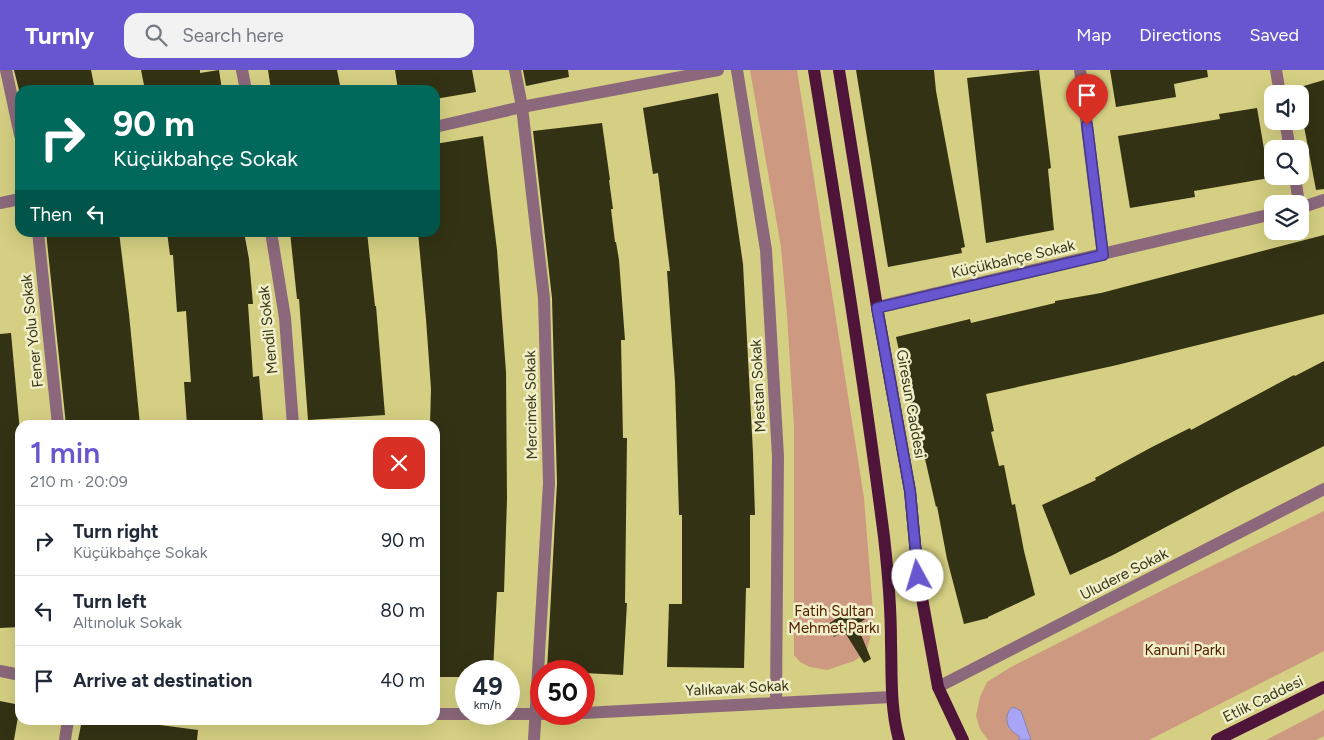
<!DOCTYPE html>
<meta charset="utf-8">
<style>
body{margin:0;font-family:Figtree,sans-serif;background:#f2f2f3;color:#1f2937;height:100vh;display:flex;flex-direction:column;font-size:19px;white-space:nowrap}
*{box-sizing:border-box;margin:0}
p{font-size:16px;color:#747a83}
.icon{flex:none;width:28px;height:28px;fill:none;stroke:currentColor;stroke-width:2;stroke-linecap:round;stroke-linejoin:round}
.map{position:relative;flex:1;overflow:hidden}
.panel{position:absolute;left:15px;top:350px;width:425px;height:305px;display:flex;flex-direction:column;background:#fff;border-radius:15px;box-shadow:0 5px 20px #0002}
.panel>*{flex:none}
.banner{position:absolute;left:15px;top:15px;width:425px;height:152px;border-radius:15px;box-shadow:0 5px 20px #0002;background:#00695c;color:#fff;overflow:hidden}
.controls{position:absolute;left:1264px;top:15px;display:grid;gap:10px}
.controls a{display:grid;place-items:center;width:45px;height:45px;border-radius:10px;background:#fff;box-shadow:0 5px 20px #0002;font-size:25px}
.speed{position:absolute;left:455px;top:590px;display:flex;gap:10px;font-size:25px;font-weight:700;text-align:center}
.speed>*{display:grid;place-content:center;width:65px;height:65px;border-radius:50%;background:#fff;box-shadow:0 5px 20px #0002;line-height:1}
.speed small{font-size:12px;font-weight:400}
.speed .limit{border:8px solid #d22;background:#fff;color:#111}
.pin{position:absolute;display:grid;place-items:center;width:42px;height:42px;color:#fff;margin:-51px -21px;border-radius:50% 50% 50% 0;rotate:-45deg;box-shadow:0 0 5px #0007}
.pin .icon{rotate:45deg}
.me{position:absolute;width:55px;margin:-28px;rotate:354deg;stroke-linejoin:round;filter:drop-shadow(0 0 4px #0008)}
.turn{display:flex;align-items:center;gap:18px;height:105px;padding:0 15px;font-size:22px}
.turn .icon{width:65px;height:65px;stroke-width:2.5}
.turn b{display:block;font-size:35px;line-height:42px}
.then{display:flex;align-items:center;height:48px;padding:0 15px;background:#0003;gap:10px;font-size:19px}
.round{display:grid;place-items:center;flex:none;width:52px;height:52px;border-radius:15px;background:#f2f2f3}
.summary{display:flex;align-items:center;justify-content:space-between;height:85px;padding:0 15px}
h1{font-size:30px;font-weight:600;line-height:38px;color:#6856d0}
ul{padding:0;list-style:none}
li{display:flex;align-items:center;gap:15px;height:70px;padding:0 15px;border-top:1px solid #e0e1e3}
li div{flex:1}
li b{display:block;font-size:19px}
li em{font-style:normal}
header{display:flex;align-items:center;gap:30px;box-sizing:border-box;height:70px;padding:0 25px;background:#6856d0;color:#fff}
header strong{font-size:24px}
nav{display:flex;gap:28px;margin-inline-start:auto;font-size:18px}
.search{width:350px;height:45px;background:#f2f2f3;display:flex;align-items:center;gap:12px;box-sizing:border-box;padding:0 18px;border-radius:15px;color:#747a83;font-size:19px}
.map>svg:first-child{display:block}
.green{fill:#ce9981}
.water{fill:#a8a4f6;stroke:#8783b3}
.building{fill:#343214}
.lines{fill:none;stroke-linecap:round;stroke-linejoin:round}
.minor{stroke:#8b687b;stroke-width:12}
.major{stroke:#4f143a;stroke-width:12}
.route-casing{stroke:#443887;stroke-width:12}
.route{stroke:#6856d0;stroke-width:9}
.labels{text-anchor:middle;stroke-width:5;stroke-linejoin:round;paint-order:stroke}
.street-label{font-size:15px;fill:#393717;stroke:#f0efc9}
.park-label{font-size:15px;fill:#552002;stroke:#f0efc9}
</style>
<header>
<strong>Turnly</strong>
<div class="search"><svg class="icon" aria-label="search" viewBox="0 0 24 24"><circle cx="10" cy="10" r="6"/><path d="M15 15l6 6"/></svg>Search here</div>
<nav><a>Map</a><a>Directions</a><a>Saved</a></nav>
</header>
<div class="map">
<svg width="1324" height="670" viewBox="0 0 1324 670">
<rect width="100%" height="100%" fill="#d4cf82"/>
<g class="green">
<path d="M750,0H797L864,428L874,554L866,583L854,591L827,600L810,597L800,592L794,585V357L787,245L781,177Z"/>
<path d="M1324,441V581L1149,670H988L980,659L976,646L980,627L987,612L1011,597L1173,515Z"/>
<path d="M1324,640V666L1316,670H1266Z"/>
</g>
<path class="water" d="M1013,637L1021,641L1031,670H1019V666C1017,664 1014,663 1012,661C1005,654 1005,642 1013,637Z"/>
<g class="building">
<path d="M14,0H91L95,20H19Z"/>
<path d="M141,0H200V3L219,0L222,20H145Z"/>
<path d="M268,0H337L341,20H271Z"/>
<path d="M395,0H472L476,22L435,29V20H398Z"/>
<path d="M523,0H568L569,7L526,16Z"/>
<path d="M856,0H934L936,21L965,177L961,178L962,183L888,197Z"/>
<path d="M1039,0L1051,98L1048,99L1054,160L986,173L967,8Z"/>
<path d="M1110,0H1207L1208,7L1174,14L1176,27L1116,37Z"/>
<path d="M1324,10V119L1316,120L1300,35V24H1298L1297,18Z"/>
<path d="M718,23L743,194L753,383L755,445H750V518H746L744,598L667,597L669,534H682V445H679L675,312L667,201H670L658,103L653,104L643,38Z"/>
<path d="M1257,38L1269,108L1194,121L1195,127L1130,138L1118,66L1220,49L1219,44Z"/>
<path d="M602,53L610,110H609L613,139H611L615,172H616L619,190L625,270H621L623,368H627L625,533H627L623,605L584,603V601H547L557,413L552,228L533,61Z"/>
<path d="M483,66L497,180L506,302L507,429L504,522H497L493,601H466V607H435V355H430L431,319L426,249L418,162H435V74Z"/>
<path d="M46,162H119L129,244L140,355H66Z"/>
<path d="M167,162H244L249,189L253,234H248L253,307L259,306L263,350L215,355H187L184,312H191L186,241L177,242L173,185H170Z"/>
<path d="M290,162H367L375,236H376L385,345L308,350L299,229H297Z"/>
<path d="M1324,165V244L1117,295L986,324L994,361L991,362L999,396L1004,395L1012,435L1015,434L1024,481L1035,525L988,547V548L964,554L947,489L937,436L936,437L923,380H921L896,267L970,249L971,253L1055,233V231L1101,223Z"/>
<path d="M11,263L20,362V387H19L20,471H16L20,557L0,558V264Z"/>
<path d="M1324,291V376L1236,420L1113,485L1070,505L1042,435L1096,410L1095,408L1152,377L1190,358L1191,360L1294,305L1295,306Z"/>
<path d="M857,537L865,549L857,555L871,589L864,593L844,561L834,567L827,555L847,541L848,543Z"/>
<path d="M0,631L20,635L14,670H0Z"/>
<path d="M82,650H122L198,660L197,670H78Z"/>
</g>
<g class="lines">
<g class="minor">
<path d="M6,0L20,65"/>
<path d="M242,0L246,20"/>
<path d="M515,0L522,37L544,228L549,413L534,670"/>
<path d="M737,0L766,180L778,386L776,632"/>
<path d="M1080,0L1103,185"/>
<path d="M1276,0L1280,24"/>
<path d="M1285,51L1290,79"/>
<path d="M435,57L522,37L718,0"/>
<path d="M1295,106L1299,134"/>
<path d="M0,133L20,129"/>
<path d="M1300,138L1324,130"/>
<path d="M38,162L58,355"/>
<path d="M271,162L285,248L293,355"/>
<path d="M877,237L1272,144"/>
<path d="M0,601L20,605"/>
<path d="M938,617L1324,419"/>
<path d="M584,643L891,627"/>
<path d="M435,644H560"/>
<path d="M65,670L68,650"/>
</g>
<g class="major">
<path d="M814,0C839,155 864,311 884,467C888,502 891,537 891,573C892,606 890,637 899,670"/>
<path d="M839,0L877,237L910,421L918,506L938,617L963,670"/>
<path d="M1217,670L1324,617"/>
</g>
</g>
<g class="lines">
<g class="route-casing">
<path id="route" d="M918,506L910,421L877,238L1103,185L1087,55"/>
</g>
<use href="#route" class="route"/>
</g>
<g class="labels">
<g class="street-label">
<text transform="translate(1013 189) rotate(-13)" y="5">Küçükbahçe Sokak</text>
<text transform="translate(268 260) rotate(-96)" y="5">Mendil Sokak</text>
<text transform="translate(32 261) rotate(-96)" y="5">Fener Yolu Sokak</text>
<text transform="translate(758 316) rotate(-93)" y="5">Mestan Sokak</text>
<text transform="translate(911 334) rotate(80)" y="5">Giresun Caddesi</text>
<text transform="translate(531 335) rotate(-91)" y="5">Mercimek Sokak</text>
<text transform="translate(1124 504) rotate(-27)" y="5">Uludere Sokak</text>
<text transform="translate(737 618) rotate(-3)" y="5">Yalıkavak Sokak</text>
<text transform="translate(1263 629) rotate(-26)" y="5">Etlik Caddesi</text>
</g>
<g class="park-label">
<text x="834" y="546">Fatih Sultan<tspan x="834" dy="17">Mehmet Parkı</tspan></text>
<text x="1185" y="585">Kanuni Parkı</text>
</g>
</g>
</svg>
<div class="controls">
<a><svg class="icon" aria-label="sound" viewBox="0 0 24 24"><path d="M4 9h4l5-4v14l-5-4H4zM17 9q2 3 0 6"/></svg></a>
<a><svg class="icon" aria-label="search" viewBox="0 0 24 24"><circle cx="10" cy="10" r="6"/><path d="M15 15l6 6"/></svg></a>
<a><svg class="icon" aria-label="layers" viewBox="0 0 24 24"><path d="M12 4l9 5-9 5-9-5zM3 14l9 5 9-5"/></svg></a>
</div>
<div class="speed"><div>49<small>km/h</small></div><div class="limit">50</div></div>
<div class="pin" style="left:1087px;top:55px;background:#d93025"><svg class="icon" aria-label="arrive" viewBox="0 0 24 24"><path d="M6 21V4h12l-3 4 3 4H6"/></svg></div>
<svg class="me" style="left:918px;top:506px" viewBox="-20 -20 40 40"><circle r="19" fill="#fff"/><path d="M0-13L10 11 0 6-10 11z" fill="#6856d0"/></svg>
<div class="banner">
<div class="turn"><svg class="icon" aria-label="right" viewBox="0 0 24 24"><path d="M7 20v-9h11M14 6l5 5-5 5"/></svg><div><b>90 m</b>Küçükbahçe Sokak</div></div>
<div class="then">Then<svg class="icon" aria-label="left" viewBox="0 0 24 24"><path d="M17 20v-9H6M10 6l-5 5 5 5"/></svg></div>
</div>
<section class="panel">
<div class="summary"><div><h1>1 min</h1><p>210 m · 20:09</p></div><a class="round" style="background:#d93025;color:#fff"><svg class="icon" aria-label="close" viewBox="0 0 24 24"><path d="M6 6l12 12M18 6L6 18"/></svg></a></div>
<ul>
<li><svg class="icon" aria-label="right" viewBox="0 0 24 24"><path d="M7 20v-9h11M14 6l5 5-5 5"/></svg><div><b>Turn right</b><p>Küçükbahçe Sokak</p></div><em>90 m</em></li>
<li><svg class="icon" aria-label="left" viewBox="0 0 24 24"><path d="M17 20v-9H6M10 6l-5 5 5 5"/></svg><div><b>Turn left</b><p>Altınoluk Sokak</p></div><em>80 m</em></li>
<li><svg class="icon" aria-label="arrive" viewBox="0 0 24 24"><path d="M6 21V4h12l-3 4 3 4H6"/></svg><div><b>Arrive at destination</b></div><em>40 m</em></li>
</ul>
</section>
</div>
